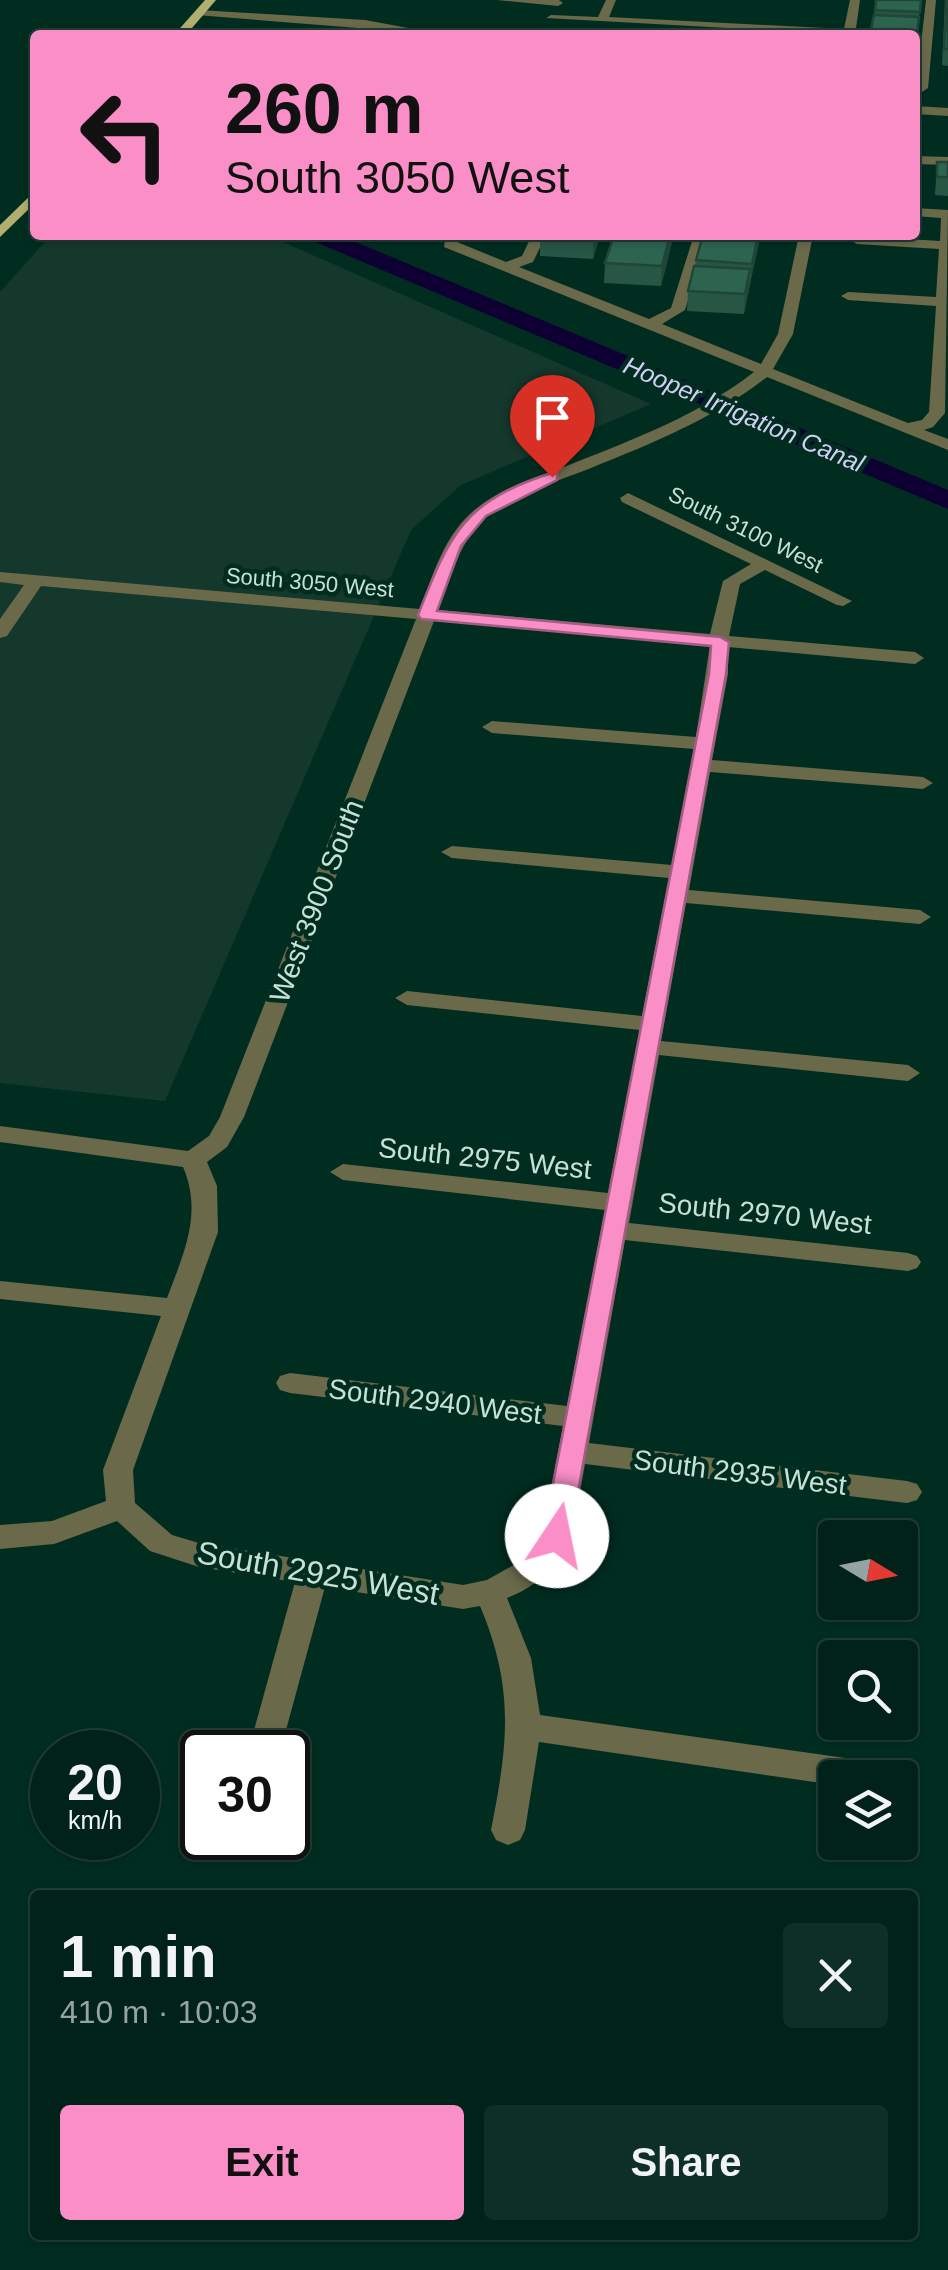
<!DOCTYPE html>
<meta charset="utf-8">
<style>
body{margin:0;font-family:Helvetica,sans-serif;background:#0e2f25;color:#f1f3f6;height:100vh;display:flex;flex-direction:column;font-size:38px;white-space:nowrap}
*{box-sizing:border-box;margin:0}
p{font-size:32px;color:#95a4a2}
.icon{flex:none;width:55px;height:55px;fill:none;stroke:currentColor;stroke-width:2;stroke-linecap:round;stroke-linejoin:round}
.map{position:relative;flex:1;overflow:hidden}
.side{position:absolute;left:30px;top:1890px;width:888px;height:350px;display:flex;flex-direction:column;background:#002218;border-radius:10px;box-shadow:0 2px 8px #0004,0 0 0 2px #223f37}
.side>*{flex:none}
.top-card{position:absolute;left:30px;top:30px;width:890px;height:210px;border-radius:10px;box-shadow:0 2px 8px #0004,0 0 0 2px #223f37;background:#fa8fc8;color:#111;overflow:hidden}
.needle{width:65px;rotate:100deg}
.buttons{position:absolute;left:818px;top:1520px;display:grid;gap:20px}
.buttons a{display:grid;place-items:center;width:100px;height:100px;border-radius:10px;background:#002218;box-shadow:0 2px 8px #0004,0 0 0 2px #223f37;font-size:50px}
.speed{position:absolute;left:30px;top:1730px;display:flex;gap:20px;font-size:50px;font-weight:700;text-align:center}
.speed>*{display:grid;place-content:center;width:130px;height:130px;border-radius:50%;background:#002218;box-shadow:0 2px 8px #0004,0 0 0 2px #223f37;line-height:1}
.speed small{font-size:25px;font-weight:400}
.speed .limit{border:5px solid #111;border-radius:15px;background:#fff;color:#111}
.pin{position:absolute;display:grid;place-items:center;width:85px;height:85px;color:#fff;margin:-102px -42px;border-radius:50% 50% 50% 0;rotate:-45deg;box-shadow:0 0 10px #0007}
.pin .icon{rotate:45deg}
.me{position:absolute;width:110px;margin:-55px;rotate:11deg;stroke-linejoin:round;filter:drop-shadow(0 0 8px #0008)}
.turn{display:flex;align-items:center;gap:35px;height:210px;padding:0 30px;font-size:45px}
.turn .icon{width:130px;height:130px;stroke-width:2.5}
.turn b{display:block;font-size:70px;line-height:85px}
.round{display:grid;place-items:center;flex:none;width:105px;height:105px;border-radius:10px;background:#0e2f25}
.overview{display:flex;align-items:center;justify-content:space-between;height:170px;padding:0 30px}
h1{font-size:60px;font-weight:800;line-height:75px}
.action{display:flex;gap:20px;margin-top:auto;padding:20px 30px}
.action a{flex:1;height:115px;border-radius:10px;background:#fa8fc8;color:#111;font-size:40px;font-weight:800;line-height:115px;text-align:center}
.action a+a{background:#0e2f25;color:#f1f3f6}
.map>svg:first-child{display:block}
.built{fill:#15382c}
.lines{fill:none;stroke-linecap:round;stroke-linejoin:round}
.canal{fill:#0f0034;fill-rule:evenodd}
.minor{fill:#6a6a4b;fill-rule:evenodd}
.major{fill:#b0af6f;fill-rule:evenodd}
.wall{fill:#275645}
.shaded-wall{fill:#204638}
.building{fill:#2d6450;stroke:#204638;stroke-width:2.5}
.route{fill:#fa8fc8;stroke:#a25d82;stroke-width:2.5}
.labels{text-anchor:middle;stroke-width:9;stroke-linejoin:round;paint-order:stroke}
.far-street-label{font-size:22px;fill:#c6e1d5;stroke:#002d20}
.far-water-label{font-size:25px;font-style:italic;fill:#d2cff5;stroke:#002d20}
.street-label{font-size:28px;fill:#c6e1d5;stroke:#002d20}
.near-street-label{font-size:32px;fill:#c6e1d5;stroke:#002d20}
</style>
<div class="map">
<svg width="948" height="2270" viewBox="0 0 948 2270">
<rect width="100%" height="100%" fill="#002d20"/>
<path class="built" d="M51,235H267L651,404L461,485L411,530L165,1101L0,1083V292Z"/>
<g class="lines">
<path class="canal" d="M307,235H339L948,490V509L311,240Z"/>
<g class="minor">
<path d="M497,0H559L563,3L558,6Z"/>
<path d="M606,0H616L609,17L844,29L850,0H860L855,35L546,18L551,15L598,17Z"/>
<path d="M926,0H936L928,88L922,92L916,88Z"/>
<path d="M200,10L365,20L446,35L196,15Z"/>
<path d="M915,106L948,108V116L915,114Z"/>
<path d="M915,156L948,157V165L915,164Z"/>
<path d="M915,208L948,210L945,413L933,427L924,430L948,439V450L767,377C713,419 653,443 591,468C556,482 508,495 481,522C458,546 450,580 438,610L710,634L723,581L751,564L622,502L620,498L628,493L852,601L843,606L837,605L765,570L740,584L729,636L915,652L924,658L915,664L728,647V674L712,760L923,777L933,783L923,789L710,772L689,890L920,910L931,917L920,924L686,903L661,1041L908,1065L920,1073L908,1081L659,1055L629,1223L908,1253L917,1256L921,1262L917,1268L908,1271L625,1240L589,1443L907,1481L917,1484L922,1492L917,1500L907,1503L585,1464C574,1524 571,1573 507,1598L531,1658L540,1715L888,1764L900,1768L905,1778L900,1787V1778H835V1785L539,1742L525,1830L520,1840L508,1845L496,1840L491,1830C508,1744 515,1689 480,1606L463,1609L325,1587L280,1752H248L295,1582L199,1567L150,1551L117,1521L54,1544L0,1549V1525L52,1521L106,1501L103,1470L161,1316L0,1299V1281L167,1298C184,1253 203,1213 183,1167L0,1142V1126L188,1151L209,1136L220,1117L416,619L41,586L7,636L0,638V619L24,585L0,582V572L420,609C433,575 443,539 470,514C497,488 541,476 574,463C637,438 700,414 754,372L444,247L446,235H460L457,242L506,262L522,256L532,235H546L533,262L519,267L649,319L671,308L694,235H708L685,310L662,324L761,364L778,334L799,235H813L793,334L773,369L908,423L922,420L929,412L936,306L848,300L841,296L848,292L936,297L939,249L857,244L850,240L857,236L940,241L941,218L915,216ZM434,621L710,645L696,737L492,721L482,727L492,733L694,749L672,865L452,846L441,852L452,858L669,878L642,1016L407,991L395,998L407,1005L640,1030L608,1193L343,1164L330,1172L343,1180L605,1210L567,1406L290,1373L280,1376L276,1383L280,1390L290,1393L563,1426L542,1534L519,1562L487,1580L463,1585L199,1543L172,1535L135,1503L133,1470L218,1232L217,1186L207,1162L227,1147L244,1117Z"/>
</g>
<g class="major">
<path d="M205,0H216L186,35H174Z"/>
<path d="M35,191V203L0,237V225Z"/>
</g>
</g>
<g class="wall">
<path d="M876,0H921L915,52V35L874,15Z"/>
<path d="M945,0H948V66L942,65Z"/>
<path d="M937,162H948V196L935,195Z"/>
<path d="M540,235H600L593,259L540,256Z"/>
<path d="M703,235H764L763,240H759L744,314L687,311L688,291Z"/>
<path d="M673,238L661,286L604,283L605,263Z"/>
</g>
<g class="shaded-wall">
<path d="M595,235H600L593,259V239Z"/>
<path d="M670,235H673V238L661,286L662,266Z"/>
<path d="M758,235H759V244L750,283L752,264Z"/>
<path d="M750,269L749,289L744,314L745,294Z"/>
</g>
<g class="building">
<path d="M876,0H921L920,12L875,10Z"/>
<rect x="946" y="0" width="2" height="16"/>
<path d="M874,15L919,17L916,41L915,35H870Z"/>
<path d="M946,19H948V49H944Z"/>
<rect x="937" y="162" width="11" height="15"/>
<path d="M540,235H595L593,239L540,236Z"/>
<path d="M614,235H670L662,266L605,263Z"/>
<path d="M703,235H758L752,264L696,260Z"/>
<path d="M694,266L750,269L745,294L688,291Z"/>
</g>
<path class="route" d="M552,473L557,474V480L486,516L461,546L437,611L720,637L729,642L726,674L570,1536L566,1543L557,1547L547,1543L543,1536L709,674L711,646L421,619L418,615C450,534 463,501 552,473Z"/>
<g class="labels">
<g class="far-street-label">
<text transform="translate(746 529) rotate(26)" y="8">South 3100 West</text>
<text transform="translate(310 582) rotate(5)" y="8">South 3050 West</text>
</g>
<g class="far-water-label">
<text transform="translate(744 414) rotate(23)" y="9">Hooper Irrigation Canal</text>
</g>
<g class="street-label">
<text transform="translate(316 901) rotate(-69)" y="10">West 3900 South</text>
<text transform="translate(485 1158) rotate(6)" y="10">South 2975 West</text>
<text transform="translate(765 1213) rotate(6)" y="10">South 2970 West</text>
<text transform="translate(435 1401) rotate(7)" y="10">South 2940 West</text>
<text transform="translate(740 1472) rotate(7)" y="10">South 2935 West</text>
</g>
<g class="near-street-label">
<text transform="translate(318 1573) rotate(10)" y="11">South 2925 West</text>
</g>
</g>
</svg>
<div class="buttons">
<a><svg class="needle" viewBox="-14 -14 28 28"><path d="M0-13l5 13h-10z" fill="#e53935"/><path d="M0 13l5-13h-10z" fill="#95a4a2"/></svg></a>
<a><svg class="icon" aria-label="search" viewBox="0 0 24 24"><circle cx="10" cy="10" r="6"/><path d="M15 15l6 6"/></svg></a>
<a><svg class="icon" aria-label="layers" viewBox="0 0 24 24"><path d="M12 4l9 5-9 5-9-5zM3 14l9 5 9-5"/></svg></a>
</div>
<div class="speed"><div>20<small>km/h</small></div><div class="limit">30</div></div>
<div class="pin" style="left:552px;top:477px;background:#d93025"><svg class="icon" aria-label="arrive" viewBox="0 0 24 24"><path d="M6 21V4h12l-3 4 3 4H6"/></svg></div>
<svg class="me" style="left:557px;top:1536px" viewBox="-20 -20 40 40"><circle r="19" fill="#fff"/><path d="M0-13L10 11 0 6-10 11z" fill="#fa8fc8"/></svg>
<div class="top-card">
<div class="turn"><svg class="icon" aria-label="left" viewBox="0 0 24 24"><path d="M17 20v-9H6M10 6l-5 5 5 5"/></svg><div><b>260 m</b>South 3050 West</div></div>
</div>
<section class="side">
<div class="overview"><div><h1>1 min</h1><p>410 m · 10:03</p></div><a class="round"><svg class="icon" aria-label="close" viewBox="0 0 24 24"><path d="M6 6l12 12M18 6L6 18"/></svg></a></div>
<div class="action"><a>Exit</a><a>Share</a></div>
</section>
</div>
